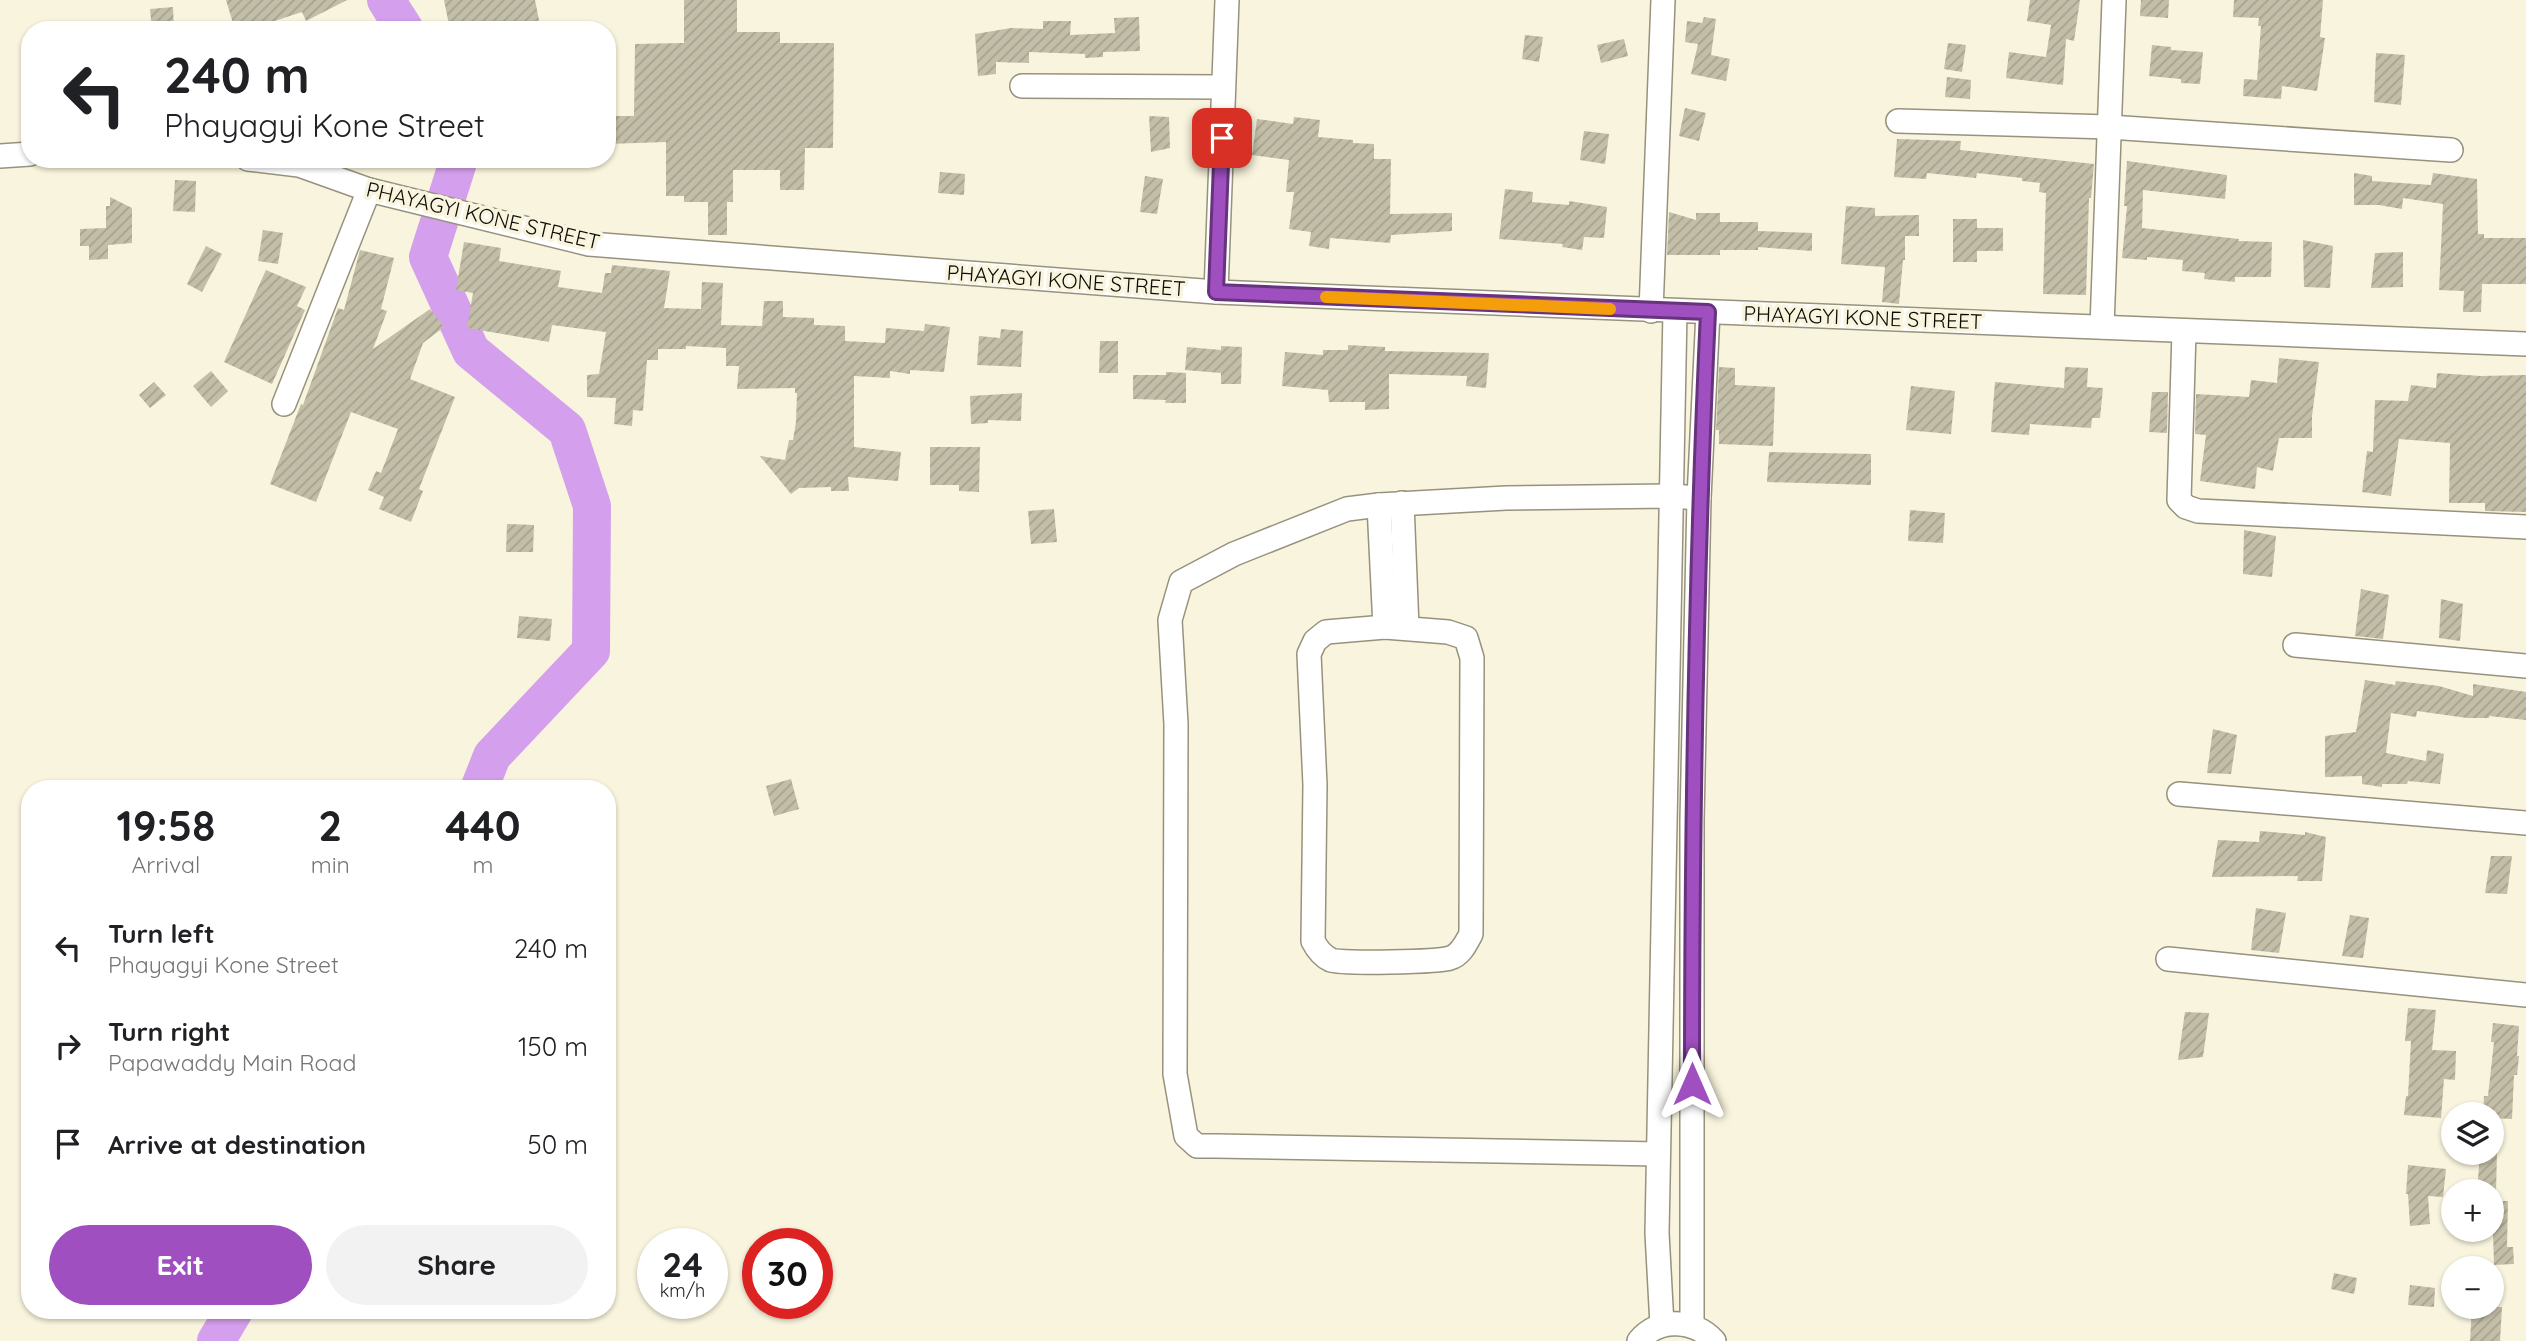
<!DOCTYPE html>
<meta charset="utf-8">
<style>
body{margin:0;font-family:Quicksand,sans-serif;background:#f2f2f2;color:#202124;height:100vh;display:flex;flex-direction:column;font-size:26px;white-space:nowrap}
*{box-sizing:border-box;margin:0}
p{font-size:23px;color:#757577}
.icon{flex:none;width:38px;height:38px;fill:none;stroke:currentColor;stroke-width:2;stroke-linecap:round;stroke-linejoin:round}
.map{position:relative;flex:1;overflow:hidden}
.side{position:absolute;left:21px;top:780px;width:595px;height:539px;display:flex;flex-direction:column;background:#fff;border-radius:28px;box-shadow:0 2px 5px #0004}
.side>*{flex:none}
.hud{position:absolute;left:21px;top:21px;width:595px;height:147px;border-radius:28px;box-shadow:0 2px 5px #0004;background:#fff;color:#202124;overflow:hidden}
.controls{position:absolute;left:2441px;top:1102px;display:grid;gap:14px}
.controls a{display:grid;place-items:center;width:63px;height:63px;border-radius:50%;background:#fff;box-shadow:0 2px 5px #0004;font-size:35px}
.speed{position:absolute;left:637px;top:1228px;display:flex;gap:14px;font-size:35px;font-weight:700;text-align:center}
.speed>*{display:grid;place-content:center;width:91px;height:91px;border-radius:50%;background:#fff;box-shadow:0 2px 5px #0004;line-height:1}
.speed small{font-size:18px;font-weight:400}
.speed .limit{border:10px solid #d22;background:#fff;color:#111}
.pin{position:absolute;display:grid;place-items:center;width:60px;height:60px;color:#fff;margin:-30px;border-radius:14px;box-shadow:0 4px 10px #0006}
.me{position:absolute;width:77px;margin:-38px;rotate:0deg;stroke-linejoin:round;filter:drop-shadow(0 0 5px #0008)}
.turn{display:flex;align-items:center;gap:24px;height:147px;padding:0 28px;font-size:32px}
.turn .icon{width:91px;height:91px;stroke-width:2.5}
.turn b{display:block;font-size:49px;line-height:60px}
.eta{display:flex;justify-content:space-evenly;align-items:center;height:119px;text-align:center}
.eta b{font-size:42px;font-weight:800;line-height:49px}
.action{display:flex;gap:14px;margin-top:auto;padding:14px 28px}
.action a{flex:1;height:80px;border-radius:42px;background:#9f4fbf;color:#fff;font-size:28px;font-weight:800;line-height:80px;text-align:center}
.action a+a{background:#f2f2f2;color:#202124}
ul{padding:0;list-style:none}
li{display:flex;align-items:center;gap:21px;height:98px;padding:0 28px}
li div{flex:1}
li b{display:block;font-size:26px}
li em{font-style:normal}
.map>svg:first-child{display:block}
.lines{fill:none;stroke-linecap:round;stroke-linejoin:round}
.river{stroke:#d49fec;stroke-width:38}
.building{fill:url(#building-hatch)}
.minor-casing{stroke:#97927d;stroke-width:26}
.minor{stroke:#fff;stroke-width:23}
.route-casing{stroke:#67337c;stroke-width:18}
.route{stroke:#9f4fbf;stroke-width:12}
.slow{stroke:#f59e0b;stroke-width:12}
.labels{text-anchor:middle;stroke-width:7;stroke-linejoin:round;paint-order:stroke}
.street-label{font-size:21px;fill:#0d0b05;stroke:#f9f4dd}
</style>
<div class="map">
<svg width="2526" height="1341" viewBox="0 0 2526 1341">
<defs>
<pattern id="building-hatch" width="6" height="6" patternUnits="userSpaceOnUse" patternTransform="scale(1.75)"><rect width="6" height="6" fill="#c3bea8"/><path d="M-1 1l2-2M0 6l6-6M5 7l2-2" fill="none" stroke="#a6a28f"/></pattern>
</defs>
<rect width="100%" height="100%" fill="#f9f4dd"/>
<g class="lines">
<g class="river">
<path d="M386,0L405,30"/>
<path d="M459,159L428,257L471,351L567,430L592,506L591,651L492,756L479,789"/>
<path d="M216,1341L234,1311"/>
</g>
</g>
<g class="building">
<path d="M226,0H347L306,21L302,12L247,30H235Z"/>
<path d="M444,0H535L541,30H450Z"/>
<path d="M684,0H737V32H780V43H834L833,148H805L804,190H780V170H733V202H727V235H708V202H684V196H666V142L607,144V116H634L635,44L684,43Z"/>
<path d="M2030,0H2080L2074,41L2066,39L2063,85L2006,78L2009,52L2046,57L2051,25L2027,21Z"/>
<path d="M2141,0H2169L2168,18L2140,16Z"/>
<path d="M2234,0H2323L2320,37L2325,38L2317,91L2282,86L2281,99L2243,96L2244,79L2257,80L2261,26H2258L2259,18L2233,17Z"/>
<path d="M173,7L174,30H152L150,9Z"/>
<path d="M1139,17L1140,51L1103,52V57L1085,58V54L1029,52V63L996,62V74L978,76L975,34L1011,28L1043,29V21H1071L1070,35L1115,33L1114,18Z"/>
<path d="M1704,17L1716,19L1711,55L1730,59L1726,81L1691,74L1698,44L1685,42L1687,21L1702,23Z"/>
<path d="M1525,35L1543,37L1539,62L1522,59Z"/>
<path d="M1624,39L1628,56L1601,63L1597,45Z"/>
<path d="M1948,43L1966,45L1962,72L1944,69Z"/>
<path d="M2152,45L2171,47V50L2203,52L2200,84L2181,83V79L2149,76Z"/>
<path d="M2376,53L2405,55L2401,105L2374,102Z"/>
<path d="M1947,77L1971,80L1970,99L1945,97Z"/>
<path d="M1685,108L1706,113L1699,141L1679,136Z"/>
<path d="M1149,116L1169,117L1170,148L1151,152Z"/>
<path d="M1294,117L1320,120L1318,137L1353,140V143L1374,144V159H1391L1390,214L1452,213V231L1391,235L1390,243L1330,238L1329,249L1309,246L1311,232L1289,229L1294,192H1286L1289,160L1252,155L1257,119L1293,124Z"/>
<path d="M1584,131L1609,134L1605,164L1580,160Z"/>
<path d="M1897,139L1961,141L1960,150L2094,164L2091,198H2089L2086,295L2043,294L2046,193L2039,192L2040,183L2022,181V178L1977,173L1976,178L1927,173L1926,179L1894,177Z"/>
<path d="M2127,161L2227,175L2225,199L2143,190L2142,228L2239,239L2238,241L2272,242L2271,277H2235V282L2204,279L2205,273L2182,271L2183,260L2147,257V260L2122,258L2127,206H2124Z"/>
<path d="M940,172L965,174L964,195L938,193Z"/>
<path d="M2354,173L2372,176V181L2431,185L2433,173L2477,179L2478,234H2484V238H2526V284H2482L2481,312H2463L2464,291L2439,290L2443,204L2403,198L2402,209L2379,205H2354Z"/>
<path d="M1145,176L1163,179L1157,214L1140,212Z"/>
<path d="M175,180L196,181L195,212L173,211Z"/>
<path d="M1505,189L1533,192L1532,202L1569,205V201L1607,207L1604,238L1584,237L1582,250L1562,247L1563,244L1499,239Z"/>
<path d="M110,197L132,208V243L108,245V259L89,260V246H80V229L106,228V206H110Z"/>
<path d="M1846,206L1875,208V216L1919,215V236H1905V260H1903L1899,304L1882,302L1885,267L1841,264Z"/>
<path d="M1669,212L1696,220V213H1720V222H1758V231L1812,233V251L1758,247V250H1720V255H1667Z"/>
<path d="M1953,219H1977V228H2003V251H1977V262H1953Z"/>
<path d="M263,230L283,233L278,264L258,261Z"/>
<path d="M2303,240L2333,246L2330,288L2304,287Z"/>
<path d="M464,242L501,248L499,261L561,271L558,287L602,293L605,273H611L612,265L670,271L664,308L701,309L702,282L723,283L721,325L762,326L764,301H783V317L814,318V325L845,326V341L885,343L886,328L924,331L925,324L950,327L944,372L910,370V374L890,371V378L854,376V447L901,452L898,481L848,477L849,491H831V487L799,488L791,494L760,456L785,460L789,440H793L796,422L797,393H795V388L737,389L739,366H726V348L686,346V349H658V360H647L643,411L633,410L632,426L614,424L616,398L587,397V375L599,374L606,332L552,325L549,342L467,328L473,293L456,290Z"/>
<path d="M206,246L222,254L202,292L187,284Z"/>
<path d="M360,250L394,258L381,309L387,311L373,349L430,309L444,327L423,343L410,379L455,397L419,489L423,491L411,522L379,509L384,497L368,490L376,471L381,473L398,429L351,412L316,502L270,484L301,404L303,405L338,308L344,310Z"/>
<path d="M2403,252V287L2371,288L2375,253Z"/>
<path d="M266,270L306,287L297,306L305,310L272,384L224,362Z"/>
<path d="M1001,329L1023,331L1021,367L977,365L979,336L1000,338Z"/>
<path d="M1100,341H1118V373H1099Z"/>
<path d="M1348,345L1385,347V351L1489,353L1486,388L1466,386L1467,376L1389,374V409L1365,410V402H1329L1328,390L1282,386L1285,352L1323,355V350H1348Z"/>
<path d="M1221,346L1242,347L1241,384H1221V373L1185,370L1187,347L1221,350Z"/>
<path d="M2279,358L2319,362L2312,416V438H2279L2273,471L2257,467L2255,489L2200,481L2206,435L2195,434L2196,394L2249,397L2251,380L2277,383Z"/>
<path d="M1719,367L1735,368V385L1775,387L1773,446L1719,444V430H1716Z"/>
<path d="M2065,367L2088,368L2087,387L2103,388L2100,418H2092L2091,428L2030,424L2029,435L1991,432L1995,382L2064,388Z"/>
<path d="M211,371L228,391L211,407L193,386Z"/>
<path d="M1166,372L1186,373V403H1165L1166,400L1133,399V375H1166Z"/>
<path d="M2437,373L2481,376L2526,375V512L2485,511V503H2449L2450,443L2399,439L2391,496L2362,492L2367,451L2373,452L2375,400L2408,401L2411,385L2436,388Z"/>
<path d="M154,382L166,395L150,408L139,395Z"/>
<path d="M1911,386L1955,391L1951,434L1906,430Z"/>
<path d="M2152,392H2168L2167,433L2149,432Z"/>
<path d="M1022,393L1021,421L988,420V423L971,424L970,396Z"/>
<path d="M930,447H980L979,492L959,491V485H930Z"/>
<path d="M1769,452L1871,454V485L1767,482Z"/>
<path d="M1054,509L1057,542L1031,544L1028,511Z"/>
<path d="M1910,510L1945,513L1943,543L1908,541Z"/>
<path d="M507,524L534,525L533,552H506Z"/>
<path d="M2244,530L2276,536L2272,577L2243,574Z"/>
<path d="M2361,589L2389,595L2383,639L2355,636Z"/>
<path d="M2441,599L2463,604L2460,641L2439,638Z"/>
<path d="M519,616L552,619L550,641L517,638Z"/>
<path d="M2365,680L2395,685L2396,681L2439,686L2473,696V684L2526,692V720L2489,716V718H2467L2417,711L2416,717L2391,713L2386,753L2426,761L2427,750L2444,754L2440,784L2408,781L2407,784H2382V787L2362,784V776L2325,777V736L2356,732Z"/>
<path d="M2213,729L2237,735L2231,774L2207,773Z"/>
<path d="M791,779L799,809L774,816L766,786Z"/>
<path d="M2260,831L2305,835V832L2326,837L2322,881H2297L2298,876L2212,877L2218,840L2259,842Z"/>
<path d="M2491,856H2512L2507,894L2485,893Z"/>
<path d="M2256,908L2286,913L2279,953L2251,950Z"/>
<path d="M2350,915L2369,918L2363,958L2342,956Z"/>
<path d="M2408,1008L2436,1010L2432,1050L2456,1051L2455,1080L2444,1079L2441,1118L2404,1115L2406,1096H2408L2411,1041H2405Z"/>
<path d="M2185,1012L2209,1013L2203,1057L2178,1060Z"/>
<path d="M2493,1023L2519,1026L2517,1056H2519L2517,1075H2514L2512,1119L2492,1118V1115H2483L2484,1096H2488L2494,1042H2491Z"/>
<path d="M2480,1153H2497L2496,1192H2477Z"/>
<path d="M2408,1165L2446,1169L2443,1197L2428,1196L2430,1224L2410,1226L2408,1194H2406Z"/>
<path d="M2492,1201H2508L2507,1247H2513L2514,1264L2494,1265Z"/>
<path d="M2334,1273L2357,1278L2354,1294L2331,1289Z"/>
<path d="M2410,1285L2435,1288L2434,1307L2408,1305Z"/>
<path d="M2472,1307H2502L2500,1341H2470Z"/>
</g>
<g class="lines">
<g class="minor-casing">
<g id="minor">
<path d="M1022,86L1223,87"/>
<path d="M1898,121L2109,127L2451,150"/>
<path d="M0,156L30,154"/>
<path d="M248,159L299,165L369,190L589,244L1216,292L2526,344"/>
<path d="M1216,292L1227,0"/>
<path d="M1651,311L1663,0"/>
<path d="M2102,327L2114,0"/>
<path d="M2184,331L2179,500L2186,507L2198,511L2526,527"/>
<path d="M284,404L369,190"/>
<path d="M1402,503L1407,628"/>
<path d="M1379,505L1385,627"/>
<path d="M1385,627L1448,632L1466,638L1472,658L1471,934C1466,943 1461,955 1450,958C1439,962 1341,964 1331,960C1322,956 1317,949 1313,941L1315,785L1309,654L1315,641L1326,632Z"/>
<path d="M2295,645L2526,666"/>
<path d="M2179,794L2526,823"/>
<path d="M2168,959L2526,995"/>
<path d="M1658,1154L1216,1146H1197L1186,1136L1175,1074L1176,724L1170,620L1181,582L1234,554L1347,509L1379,505L1506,498L1671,496L1699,498"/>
<path d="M1662,1325L1657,1233L1675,311"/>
<path d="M1692,1326V820L1699,498L1708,312"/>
<path d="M1639,1341C1658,1317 1694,1319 1714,1341"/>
</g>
</g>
<use href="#minor" class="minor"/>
</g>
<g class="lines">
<g class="route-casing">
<path id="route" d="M1222,138L1216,292L1708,312C1696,569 1692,827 1692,1084"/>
</g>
<use href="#route" class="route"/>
<path class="slow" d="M1326,297L1610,309"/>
</g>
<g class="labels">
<g class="street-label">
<text transform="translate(483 216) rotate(13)" y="7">PHAYAGYI KONE STREET</text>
<text transform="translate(1066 281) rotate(4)" y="7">PHAYAGYI KONE STREET</text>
<text transform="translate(1863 318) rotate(2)" y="7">PHAYAGYI KONE STREET</text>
</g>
</g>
</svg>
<div class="controls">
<a><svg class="icon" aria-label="layers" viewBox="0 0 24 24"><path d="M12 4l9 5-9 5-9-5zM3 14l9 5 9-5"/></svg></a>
<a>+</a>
<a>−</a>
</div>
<div class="speed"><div>24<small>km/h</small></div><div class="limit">30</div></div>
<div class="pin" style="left:1222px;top:138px;background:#d93025"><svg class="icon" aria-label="arrive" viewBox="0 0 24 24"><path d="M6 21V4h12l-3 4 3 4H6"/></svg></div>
<svg class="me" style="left:1692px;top:1084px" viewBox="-20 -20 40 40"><path d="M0-17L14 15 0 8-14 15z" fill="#9f4fbf" stroke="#fff" stroke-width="4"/></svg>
<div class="hud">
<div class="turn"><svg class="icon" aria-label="left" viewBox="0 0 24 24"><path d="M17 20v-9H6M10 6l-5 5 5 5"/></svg><div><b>240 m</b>Phayagyi Kone Street</div></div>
</div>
<section class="side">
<div class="eta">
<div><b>19:58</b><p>Arrival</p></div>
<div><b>2</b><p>min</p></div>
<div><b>440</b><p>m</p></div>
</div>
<ul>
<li><svg class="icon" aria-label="left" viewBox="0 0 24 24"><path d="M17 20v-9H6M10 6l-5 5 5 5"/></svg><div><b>Turn left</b><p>Phayagyi Kone Street</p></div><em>240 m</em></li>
<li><svg class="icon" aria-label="right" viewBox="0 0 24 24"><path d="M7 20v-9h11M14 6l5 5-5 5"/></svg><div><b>Turn right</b><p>Papawaddy Main Road</p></div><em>150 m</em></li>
<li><svg class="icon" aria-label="arrive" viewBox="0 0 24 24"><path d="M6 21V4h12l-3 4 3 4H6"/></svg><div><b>Arrive at destination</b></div><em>50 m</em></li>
</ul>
<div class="action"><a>Exit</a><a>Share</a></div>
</section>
</div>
